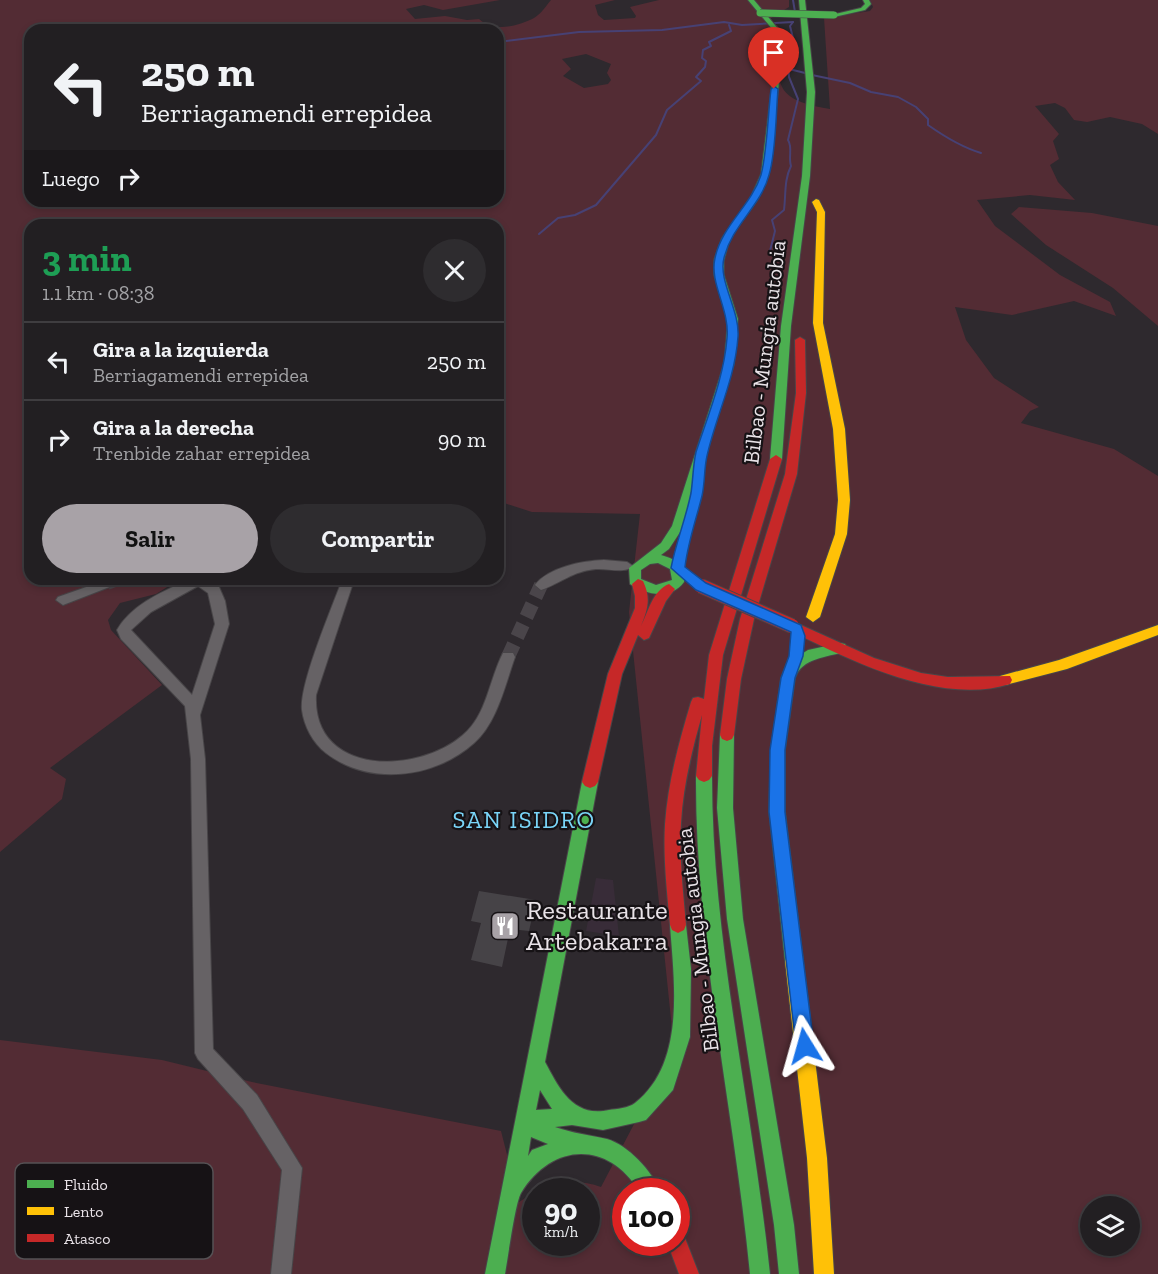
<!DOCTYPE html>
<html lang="es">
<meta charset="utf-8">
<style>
body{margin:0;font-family:"Zilla Slab",serif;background:#2e2c2f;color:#f1f3f6;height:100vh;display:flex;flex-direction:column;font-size:22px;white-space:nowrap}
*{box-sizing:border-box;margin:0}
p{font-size:20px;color:#a2a2a5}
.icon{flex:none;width:33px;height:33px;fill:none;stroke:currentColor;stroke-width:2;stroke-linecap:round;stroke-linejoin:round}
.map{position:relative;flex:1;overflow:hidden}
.drawer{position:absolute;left:24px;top:219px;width:480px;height:366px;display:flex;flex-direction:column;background:#221f22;border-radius:18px;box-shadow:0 3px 9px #0003,0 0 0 2px #3f3d40}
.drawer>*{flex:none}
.banner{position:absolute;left:24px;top:24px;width:480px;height:183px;border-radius:18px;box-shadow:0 3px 9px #0003,0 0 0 2px #3f3d40;background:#221f22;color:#f1f3f6;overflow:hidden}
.fabs{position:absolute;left:1080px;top:1196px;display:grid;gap:12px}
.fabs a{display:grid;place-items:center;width:60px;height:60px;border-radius:50%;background:#221f22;box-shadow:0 3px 9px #0003,0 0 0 2px #3f3d40;font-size:30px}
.speed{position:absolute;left:522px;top:1178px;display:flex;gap:12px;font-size:30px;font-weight:700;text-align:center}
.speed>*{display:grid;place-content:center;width:78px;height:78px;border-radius:50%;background:#221f22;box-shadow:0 3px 9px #0003,0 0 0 2px #3f3d40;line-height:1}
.speed small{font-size:15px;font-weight:400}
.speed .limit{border:9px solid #d22;background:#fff;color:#111}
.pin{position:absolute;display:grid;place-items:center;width:51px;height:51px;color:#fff;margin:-62px -26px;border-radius:50% 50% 50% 0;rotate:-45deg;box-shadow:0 0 6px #0007}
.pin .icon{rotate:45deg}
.me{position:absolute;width:66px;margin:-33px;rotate:352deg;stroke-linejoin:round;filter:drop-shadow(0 0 4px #0008)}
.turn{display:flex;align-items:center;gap:21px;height:126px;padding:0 18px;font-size:27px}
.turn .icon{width:78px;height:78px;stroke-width:2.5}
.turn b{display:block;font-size:42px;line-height:51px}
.then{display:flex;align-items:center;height:57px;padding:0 18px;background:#0003;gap:12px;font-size:22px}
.round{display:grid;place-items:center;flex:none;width:63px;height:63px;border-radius:32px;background:#2e2c2f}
.summary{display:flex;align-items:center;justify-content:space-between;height:102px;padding:0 18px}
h1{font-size:36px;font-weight:700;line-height:45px;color:#1e9e55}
.cta{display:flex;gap:12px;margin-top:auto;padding:12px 18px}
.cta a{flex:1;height:69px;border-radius:36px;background:#a8a2a7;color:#111;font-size:24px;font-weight:700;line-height:69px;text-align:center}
.cta a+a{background:#2e2c2f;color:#f1f3f6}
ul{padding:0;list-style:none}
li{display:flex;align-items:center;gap:18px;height:78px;padding:0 18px;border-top:2px solid #3f3d40}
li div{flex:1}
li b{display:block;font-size:22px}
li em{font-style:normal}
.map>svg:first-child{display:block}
.built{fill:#382c38}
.green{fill:#532c34;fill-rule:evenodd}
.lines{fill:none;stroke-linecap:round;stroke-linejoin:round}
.stream{stroke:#474174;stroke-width:2}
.building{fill:#464347}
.street-tunnel-far1{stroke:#4a454a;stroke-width:11;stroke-dasharray:11 6;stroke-linecap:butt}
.street-tunnel{stroke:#4a454a;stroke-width:14;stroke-dasharray:14 8;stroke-linecap:butt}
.street-casing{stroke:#484548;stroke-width:2}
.fast-casing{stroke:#484548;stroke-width:2}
.slow-casing{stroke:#484548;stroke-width:2}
.jam-casing{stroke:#484548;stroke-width:2}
.street{fill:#666265;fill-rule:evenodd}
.fast{fill:#4caf50;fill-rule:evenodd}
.slow{fill:#ffc107;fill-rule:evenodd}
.jam{fill:#c62828;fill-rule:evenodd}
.fast-bridge-casing{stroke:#484548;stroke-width:8;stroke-linecap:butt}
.jam-bridge-casing{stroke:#484548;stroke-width:16;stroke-linecap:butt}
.fast-bridge{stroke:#4caf50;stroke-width:7}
.jam-bridge{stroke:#c62828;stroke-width:14}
.route{fill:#1a73e8;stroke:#114b97;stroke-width:1.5}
.labels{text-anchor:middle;stroke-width:4.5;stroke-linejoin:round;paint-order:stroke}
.street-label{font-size:22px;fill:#e9e3e8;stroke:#161215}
.neighbourhood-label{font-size:24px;letter-spacing:1.5px;fill:#7ad5f8;stroke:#161215}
.near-poi-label{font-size:27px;fill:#e9e3e8;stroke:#161215;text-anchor:start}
.key{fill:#161215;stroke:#555154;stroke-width:1.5}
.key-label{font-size:16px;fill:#e9e3e8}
</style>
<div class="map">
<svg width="1158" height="1274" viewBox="0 0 1158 1274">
<rect width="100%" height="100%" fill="#2e292e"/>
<path class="built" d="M596,878L613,880L619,936L586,931Z"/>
<g class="green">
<path d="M0,0H500L443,10L424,5L406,9L415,19L445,16L467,20L479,19C494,33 518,26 534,18C541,14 546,6 551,0H615L595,5L598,15L604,20L635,18L636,16L630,7L659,0H789V7L768,20L778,26C780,80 766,99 830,109L824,18L870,11L873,7L870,0H1158V134L1142,124L1110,117L1087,122L1074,120L1065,108L1055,103L1035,106L1059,134L1053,141L1059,159L1050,165L1058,182L1075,200L1030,195L977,200L995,226L1060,275L1110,302L1116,316L1074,301L1012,315L955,307L966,340L994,378L1039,407L1030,411L1021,423L1114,449L1158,476V1274H0V1040L162,1060L252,1082L501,1131L519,1202L535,1192L536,1242H586V1191H537C557,1181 579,1179 601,1187L674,1048L629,612L640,514L532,512L498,501V225H30V579H180L156,594L120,603L108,620L111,630L162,685L50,768L66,779L62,799L0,852ZM30,30H498V201H30ZM586,54L611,64L607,73L611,80L608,84L584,88L563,76L571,69L562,59ZM626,1191H676V1242H626ZM1090,1206H1130V1245H1090Z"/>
<path d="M1019,207L1092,213L1158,226V326L1113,288L1046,245L1011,214Z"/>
</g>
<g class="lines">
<g class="stream">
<path d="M793,0L795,12"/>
<path d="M498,42L579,32L662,30L724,22L742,25L793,22"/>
<path d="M789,69L805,73"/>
<path d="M812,75L850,83L871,92L898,97L916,107L928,119V125C945,137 961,147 981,153"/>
<path d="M539,234L558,218L575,215L596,205L656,135L667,110L701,81L696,77L705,67L706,61L702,58L703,50L711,46L709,42L731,31L729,25"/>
<path d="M770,251L775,231L772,220L784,210C786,194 784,180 791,166C788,157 793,148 788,140L798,99L789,77L788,65L793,38L790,26L793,22"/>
</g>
</g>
<path class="building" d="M479,891L536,900L529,931L510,929L502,967L471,960L481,923L471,921Z"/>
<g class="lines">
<path class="street-tunnel-far1" d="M111,581L118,579"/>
<g class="street-tunnel">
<path d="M107,583L115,580"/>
<path d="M508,657L541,585"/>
</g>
<g class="street-casing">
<g id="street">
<path d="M604,560L627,562L633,566C626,574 607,568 596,569C573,571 561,583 541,590L535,585C549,567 582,561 604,560Z"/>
<path d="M109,579L113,583L112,586L63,605L56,600L58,597Z"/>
<path d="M190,579H207L219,587L225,601L229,624L200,715L205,759L213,1049L257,1095L302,1168L291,1274H271L282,1170L243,1109L198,1059L195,1053L191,759L185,706L121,639L117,630C132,604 164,591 190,579ZM198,586L208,593L215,624L192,695L131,630L151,612Z"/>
<path d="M340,579H352L353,583L316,695C312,776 417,775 463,735C487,715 489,680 503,653H513L515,657C505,685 497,723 474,743C434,779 369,786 326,753C313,743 304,726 302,710C299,685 331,610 341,583Z"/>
</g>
</g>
<g class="fast-casing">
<g id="fast">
<path d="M748,0H754L784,36L769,174L758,199L730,238L724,260V275L738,319L734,364L684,526L669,549L661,555C675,559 687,565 684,582C671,600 646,595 630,584L629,568L661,543L672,526L724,364L728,319L714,275V260L722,238L750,199L761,174L778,36ZM658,563L670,569L672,580L656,585L641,579V570L650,564Z"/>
<path d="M799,0H805L815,92L810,176L791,326L782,459L776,463L770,459L781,326L802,176L807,92Z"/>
<path d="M863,0H869L871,4L865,10L834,17L831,15L861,8L865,4Z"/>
<path d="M840,643L845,644L847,648L845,652C827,657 802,658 795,678L785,750V811L803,961L800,967L794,969L788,967L785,961L769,811L771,750L781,678L787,663L808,650Z"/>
<path d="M727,729L732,731L734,735L733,808L743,919L794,1225L799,1274H779L774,1225L727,919L717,808L720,735L722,731Z"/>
<path d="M704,770L709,772L712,776C712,943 753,1108 770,1274H750C734,1108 695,943 696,776L699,772Z"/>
<path d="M590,776L595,778L598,782L545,1062C559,1088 573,1118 609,1110C616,1109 629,1108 635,1103C686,1063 674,982 670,925L672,920L678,917L684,920L686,925L691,969L690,1037L673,1090L646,1120L639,1122L603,1130L572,1125L555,1127C572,1133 589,1135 607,1139C628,1145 652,1171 660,1191H639C607,1140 552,1143 521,1193C515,1204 508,1258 505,1274H485L582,782L585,778ZM540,1090L552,1109L536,1110ZM531,1137L548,1144L532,1150L528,1156Z"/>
</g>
</g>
<g class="slow-casing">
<g id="slow">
<path d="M816,199L819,200L825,212L823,323L845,429L850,500L847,534L820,617L813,622L806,617L835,534L838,500L833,429L813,323L817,212L812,202Z"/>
<path d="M1158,625V635L1067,669L1005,685L1000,684L998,680L1000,676L1059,660Z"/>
<path d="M794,953L800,955L803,961L827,1158L834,1274H814L807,1158L785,961L788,955Z"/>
</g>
</g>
<g class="jam-casing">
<g id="jam">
<path d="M800,337L805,340L806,393L797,474L754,619L741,679L734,735L732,739L727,741L722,739L720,735L727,679L740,619L785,474L796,393L795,340Z"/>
<path d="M776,455L782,459L723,655L712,746V776L709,780L704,782L699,780L696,776L702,715C692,750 683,786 681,823C679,857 683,891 686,925L684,930L678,933L672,930L670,925C667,891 663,857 665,824C668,782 679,742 691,702L693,698L698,697L704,699L709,655L770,459Z"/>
<path d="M638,579L643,581C651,598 648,609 641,626C648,612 653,590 669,584L675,589L666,601L649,638L644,640L638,635L622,674L598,782L595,786L590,788L585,786L582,782L608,674L635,608V596L632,584Z"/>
<path d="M792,621L874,658L921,673L948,677L1010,676L1012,680L1010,684C940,706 849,660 787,629L785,626L787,623Z"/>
<path d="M676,1230L683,1233L699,1274H679L667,1242H676Z"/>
</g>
</g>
<use href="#street" class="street"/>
<use href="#fast" class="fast"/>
<use href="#slow" class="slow"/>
<use href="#jam" class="jam"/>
<g class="fast-bridge-casing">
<path id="fast-bridge" d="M760,13L834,15"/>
</g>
<g class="jam-bridge-casing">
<path id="jam-bridge" d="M701,586L792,626"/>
</g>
<use href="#fast-bridge" class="fast-bridge"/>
<use href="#jam-bridge" class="jam-bridge"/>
</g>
<path class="route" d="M774,86L778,89C776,113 776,153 769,175C761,206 732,225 724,258C718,281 740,310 738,337C735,379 716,416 707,456C704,469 705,483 702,496C696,520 688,542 685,567L706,583L801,625L805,636L803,656L795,678L785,750V812L814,1046L812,1053L805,1055L799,1053L796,1046L769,812L770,750L781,678L789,656L791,632L696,590L671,568C676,542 686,518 691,493C693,480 693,465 696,452C708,415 724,377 727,338C730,310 709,283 715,258C722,225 751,206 761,175C767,153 768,113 771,89Z"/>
<defs>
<g id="restaurant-square" transform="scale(1.5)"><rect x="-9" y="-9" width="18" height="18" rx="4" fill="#a8a2a7" stroke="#161215"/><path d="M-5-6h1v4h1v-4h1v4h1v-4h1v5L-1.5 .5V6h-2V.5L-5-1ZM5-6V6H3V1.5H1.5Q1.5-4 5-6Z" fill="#fff"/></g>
</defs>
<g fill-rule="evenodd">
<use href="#restaurant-square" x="505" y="926"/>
</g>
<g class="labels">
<g class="street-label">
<text transform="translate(764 352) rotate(-83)" y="8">Bilbao - Mungia autobia</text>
<text transform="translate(697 940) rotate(-97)" y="8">Bilbao - Mungia autobia</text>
</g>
<g class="neighbourhood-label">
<text x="524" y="828">SAN ISIDRO</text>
</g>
<g class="near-poi-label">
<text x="526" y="919">Restaurante<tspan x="526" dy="31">Artebakarra</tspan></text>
</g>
</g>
<rect x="15" y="1163" width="198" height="96" rx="9" class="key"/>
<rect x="27" y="1180" width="27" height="8" fill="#4caf50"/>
<rect x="27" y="1207" width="27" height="8" fill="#ffc107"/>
<rect x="27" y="1234" width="27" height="8" fill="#c62828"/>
<g class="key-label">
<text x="64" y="1190">Fluido</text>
<text x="64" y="1217">Lento</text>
<text x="64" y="1244">Atasco</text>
</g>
</svg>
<div class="fabs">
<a><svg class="icon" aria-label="layers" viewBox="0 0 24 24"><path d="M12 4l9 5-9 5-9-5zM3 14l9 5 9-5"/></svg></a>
</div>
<div class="speed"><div>90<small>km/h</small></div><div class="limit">100</div></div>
<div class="pin" style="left:774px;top:89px;background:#d93025"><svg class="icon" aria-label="arrive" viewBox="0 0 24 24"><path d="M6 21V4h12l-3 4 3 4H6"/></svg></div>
<svg class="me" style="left:805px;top:1046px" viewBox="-20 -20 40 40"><path d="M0-17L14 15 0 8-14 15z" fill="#1a73e8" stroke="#fff" stroke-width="4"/></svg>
<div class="banner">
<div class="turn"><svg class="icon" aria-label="left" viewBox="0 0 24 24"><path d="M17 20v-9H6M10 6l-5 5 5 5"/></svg><div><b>250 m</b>Berriagamendi errepidea</div></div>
<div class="then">Luego<svg class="icon" aria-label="right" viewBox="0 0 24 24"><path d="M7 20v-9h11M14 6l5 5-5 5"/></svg></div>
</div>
<section class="drawer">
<div class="summary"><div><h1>3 min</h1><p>1.1 km · 08:38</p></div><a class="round"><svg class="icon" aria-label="close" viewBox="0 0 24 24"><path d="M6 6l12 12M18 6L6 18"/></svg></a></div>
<ul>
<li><svg class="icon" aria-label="left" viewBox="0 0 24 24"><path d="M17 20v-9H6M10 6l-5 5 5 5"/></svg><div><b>Gira a la izquierda</b><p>Berriagamendi errepidea</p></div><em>250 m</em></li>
<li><svg class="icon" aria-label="right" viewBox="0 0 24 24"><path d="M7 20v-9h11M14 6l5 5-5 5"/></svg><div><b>Gira a la derecha</b><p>Trenbide zahar errepidea</p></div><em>90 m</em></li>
</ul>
<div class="cta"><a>Salir</a><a>Compartir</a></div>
</section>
</div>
